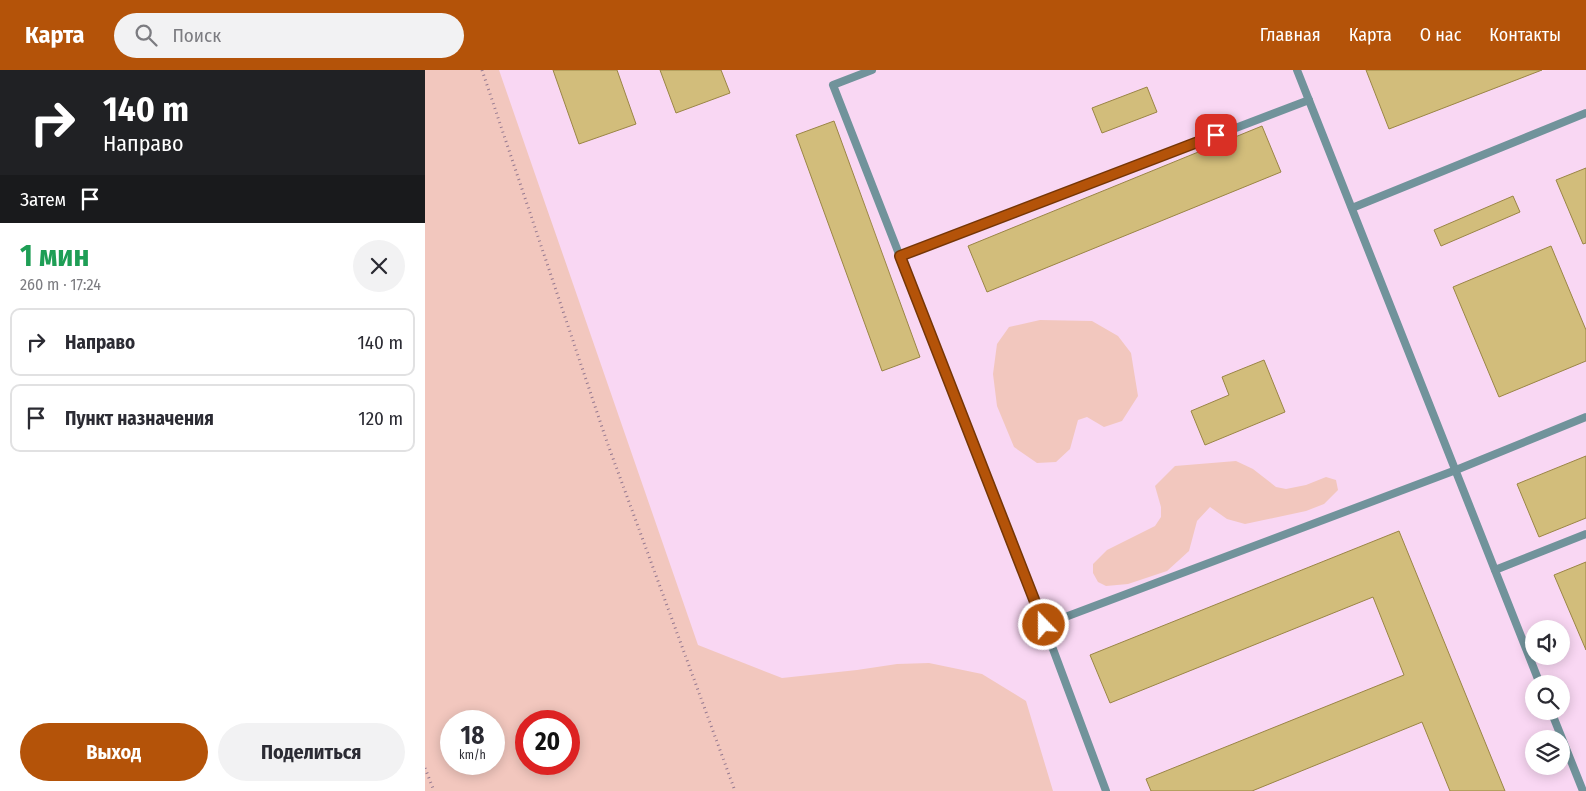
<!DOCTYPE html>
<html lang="ru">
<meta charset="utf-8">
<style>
body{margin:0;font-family:"Fira Sans Condensed",sans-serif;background:#f2f2f3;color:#2b2b33;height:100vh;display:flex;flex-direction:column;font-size:19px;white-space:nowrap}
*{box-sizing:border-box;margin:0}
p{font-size:16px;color:#7c7c81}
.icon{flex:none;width:28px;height:28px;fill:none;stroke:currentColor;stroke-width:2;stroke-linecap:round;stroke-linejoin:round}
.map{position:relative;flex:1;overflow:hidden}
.panel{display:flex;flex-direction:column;background:#fff;width:425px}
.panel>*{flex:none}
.banner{background:#202124;color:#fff;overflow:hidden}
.fabs{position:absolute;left:1100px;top:550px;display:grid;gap:10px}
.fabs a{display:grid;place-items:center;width:45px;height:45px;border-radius:50%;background:#fff;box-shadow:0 2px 12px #0003;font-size:25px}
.speed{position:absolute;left:15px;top:640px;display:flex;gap:10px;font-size:25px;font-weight:700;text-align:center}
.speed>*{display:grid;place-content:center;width:65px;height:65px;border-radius:50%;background:#fff;box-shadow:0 2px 12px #0003;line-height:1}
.speed small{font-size:12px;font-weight:400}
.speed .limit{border:8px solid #d22;background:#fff;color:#111}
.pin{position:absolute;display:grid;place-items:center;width:42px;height:42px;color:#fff;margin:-21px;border-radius:10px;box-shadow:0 2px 8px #0006}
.me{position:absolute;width:55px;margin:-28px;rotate:338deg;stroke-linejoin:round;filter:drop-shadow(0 0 4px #0008)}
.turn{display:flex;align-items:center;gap:18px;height:105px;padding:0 20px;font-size:22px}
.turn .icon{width:65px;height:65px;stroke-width:2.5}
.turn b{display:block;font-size:35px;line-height:42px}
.then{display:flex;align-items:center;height:48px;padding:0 20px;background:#0003;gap:10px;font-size:19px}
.round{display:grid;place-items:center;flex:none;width:52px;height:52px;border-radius:26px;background:#f2f2f3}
.headline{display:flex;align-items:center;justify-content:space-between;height:85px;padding:0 20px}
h1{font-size:30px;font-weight:700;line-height:38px;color:#1e9e55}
.primary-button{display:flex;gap:10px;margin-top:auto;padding:10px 20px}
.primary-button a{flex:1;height:58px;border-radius:30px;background:#b45309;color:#fff;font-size:20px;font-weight:700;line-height:58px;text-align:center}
.primary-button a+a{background:#f2f2f3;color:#2b2b33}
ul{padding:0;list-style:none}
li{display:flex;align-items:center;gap:15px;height:68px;margin:0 10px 8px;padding:0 10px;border:2px solid #e1e1e2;border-radius:10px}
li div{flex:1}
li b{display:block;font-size:19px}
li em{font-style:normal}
header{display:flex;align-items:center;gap:30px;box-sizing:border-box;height:70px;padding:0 25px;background:#b45309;color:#fff}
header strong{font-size:24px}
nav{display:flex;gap:28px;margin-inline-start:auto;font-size:18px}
.search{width:350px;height:45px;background:#f2f2f3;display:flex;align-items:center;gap:12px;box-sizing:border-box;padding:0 18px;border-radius:28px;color:#7c7c81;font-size:19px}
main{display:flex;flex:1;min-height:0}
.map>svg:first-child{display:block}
.green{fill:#f2c7be;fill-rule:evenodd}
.building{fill:#d2bd7b;stroke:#9a8545}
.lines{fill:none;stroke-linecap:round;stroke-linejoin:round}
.path{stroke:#957990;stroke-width:3;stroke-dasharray:1 4;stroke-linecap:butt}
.service{stroke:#71939b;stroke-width:8}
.route-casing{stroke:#753606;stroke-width:12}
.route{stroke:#b45309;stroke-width:9}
</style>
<header>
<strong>Карта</strong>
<div class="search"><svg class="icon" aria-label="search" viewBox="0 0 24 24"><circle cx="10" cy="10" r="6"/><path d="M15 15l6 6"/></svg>Поиск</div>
<nav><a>Главная</a><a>Карта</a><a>О нас</a><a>Контакты</a></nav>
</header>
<main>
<section class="panel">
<div class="banner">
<div class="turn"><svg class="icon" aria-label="right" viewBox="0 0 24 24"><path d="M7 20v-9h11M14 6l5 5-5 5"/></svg><div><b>140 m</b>Направо</div></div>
<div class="then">Затем<svg class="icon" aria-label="arrive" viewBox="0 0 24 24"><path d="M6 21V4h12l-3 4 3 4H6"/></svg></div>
</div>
<div class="headline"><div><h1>1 мин</h1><p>260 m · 17:24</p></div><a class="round"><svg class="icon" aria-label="close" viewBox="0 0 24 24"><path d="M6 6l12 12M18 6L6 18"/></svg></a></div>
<ul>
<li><svg class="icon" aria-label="right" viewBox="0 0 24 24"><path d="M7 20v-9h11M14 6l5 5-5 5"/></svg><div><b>Направо</b></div><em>140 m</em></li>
<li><svg class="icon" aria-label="arrive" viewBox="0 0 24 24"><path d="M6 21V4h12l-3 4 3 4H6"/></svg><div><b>Пункт назначения</b></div><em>120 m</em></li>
</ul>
<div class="primary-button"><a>Выход</a><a>Поделиться</a></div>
</section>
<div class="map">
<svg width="1161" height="721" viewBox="0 0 1161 721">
<rect width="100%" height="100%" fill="#f9d7f3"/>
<g class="green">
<path d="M0,0H74L273,575L357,608L432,600L472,594L504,593L557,604L601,631L628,721H0ZM69,651V694H26V651ZM101,651H144V694H101Z"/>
<path d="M615,250L667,251L693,266L706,283L713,326L697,351L679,357L662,347L653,350L645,379L631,392L612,393L589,377L572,336L568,304L572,274L584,257Z"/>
<path d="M811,391L828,399L851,417L861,419L881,415L901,407L911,410L913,420L899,434L881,441L820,454L802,449L785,437L772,451L764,481L742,501L703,514L681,516L673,512L668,503V494L682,480L730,456L736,447V437L730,416L750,396Z"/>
</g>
<g class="building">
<path d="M128,0H192L211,54L154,74Z"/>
<path d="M235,0H296L305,23L251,43Z"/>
<path d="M941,0H1117L964,59Z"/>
<path d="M722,17L732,42L677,63L667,38Z"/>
<path d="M409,51L495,287L457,301L371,65Z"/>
<path d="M837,56L856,102L562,222L543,176Z"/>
<path d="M1161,98V173L1158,174L1131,110Z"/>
<path d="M1088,126L1095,142L1016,176L1009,160Z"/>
<path d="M1126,176L1161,260V291L1074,327L1028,217Z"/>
<path d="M839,290L860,342L780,375L766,341L804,325L797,307Z"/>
<path d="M1161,386V448L1114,467L1092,414Z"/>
<path d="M974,461L1080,721H1025L997,652L827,721H726L721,709L979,605L948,527L685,633L665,585Z"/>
<path d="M1161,492V580L1129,505Z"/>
</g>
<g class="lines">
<g class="path">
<path d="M57,0L182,372L310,721"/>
<path d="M0,698L9,721"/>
</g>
<g class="service">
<path d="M447,0L408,15L619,555L681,721"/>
<path d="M872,0L1115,614"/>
<path d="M927,138L1161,43"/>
<path d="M475,186L884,30"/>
<path d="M1070,500L1161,464"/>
<path d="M619,555L1031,400L1161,347"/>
<path d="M1126,641L1158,721"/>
</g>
</g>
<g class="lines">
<g class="route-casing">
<path id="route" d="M619,555L475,186L791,65"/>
</g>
<use href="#route" class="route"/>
</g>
</svg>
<div class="fabs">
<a><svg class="icon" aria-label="sound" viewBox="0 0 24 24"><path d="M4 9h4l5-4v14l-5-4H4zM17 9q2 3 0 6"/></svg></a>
<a><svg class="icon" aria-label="search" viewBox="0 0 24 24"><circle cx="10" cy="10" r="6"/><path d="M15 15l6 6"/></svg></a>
<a><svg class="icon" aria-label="layers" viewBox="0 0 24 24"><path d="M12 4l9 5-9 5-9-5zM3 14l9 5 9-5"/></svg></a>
</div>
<div class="speed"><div>18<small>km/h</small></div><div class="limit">20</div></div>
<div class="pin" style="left:791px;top:65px;background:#d93025"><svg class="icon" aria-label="arrive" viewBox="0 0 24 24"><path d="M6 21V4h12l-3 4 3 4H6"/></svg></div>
<svg class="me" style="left:619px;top:555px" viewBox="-20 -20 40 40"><circle r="17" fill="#b45309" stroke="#fff" stroke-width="3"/><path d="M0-11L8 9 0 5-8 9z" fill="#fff"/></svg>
</div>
</main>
